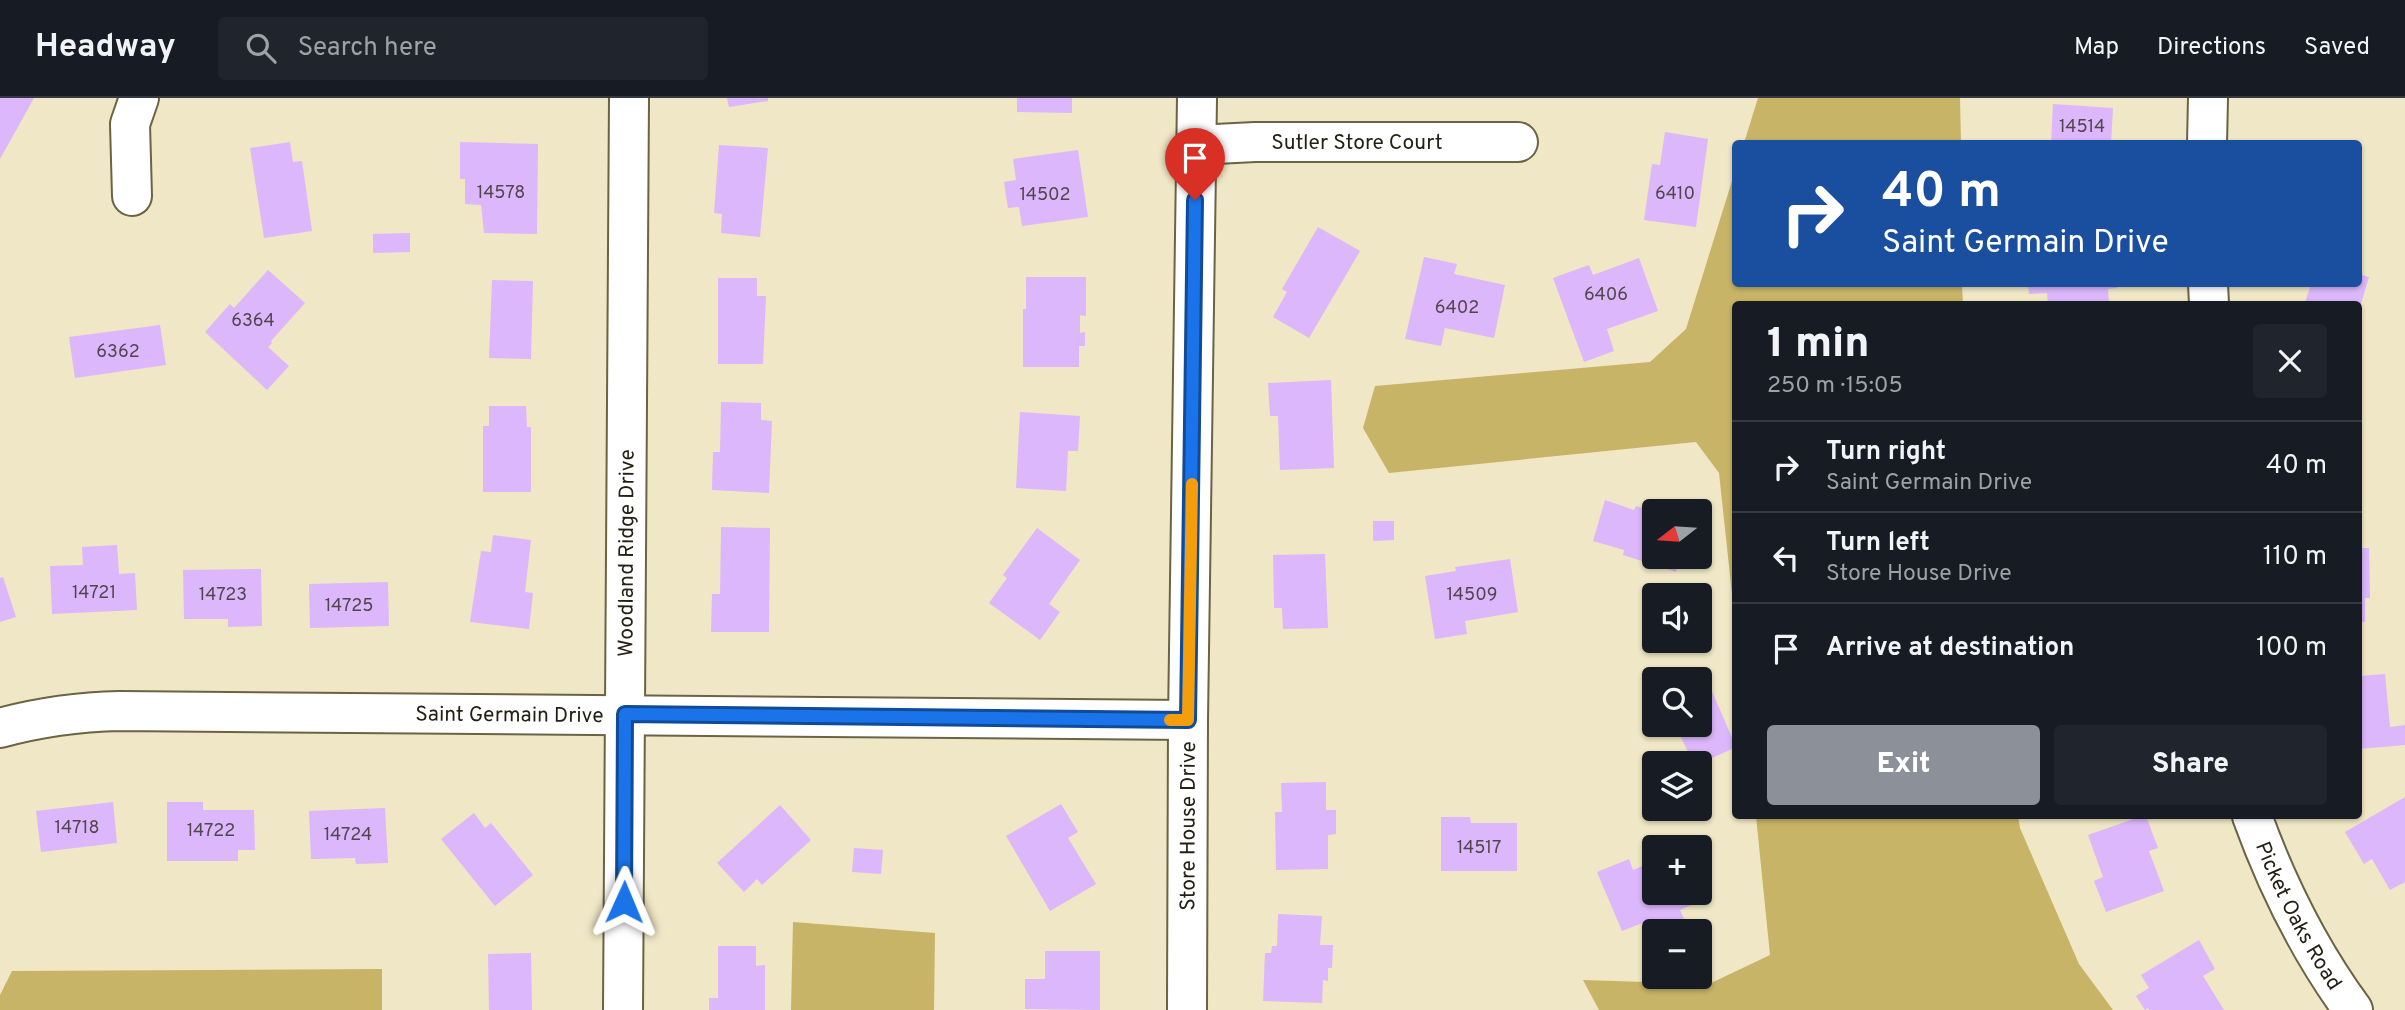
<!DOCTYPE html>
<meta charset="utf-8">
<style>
body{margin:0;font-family:Overpass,sans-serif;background:#20242c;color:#f1f3f6;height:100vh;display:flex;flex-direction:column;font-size:26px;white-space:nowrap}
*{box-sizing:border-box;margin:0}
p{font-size:23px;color:#9ea1a6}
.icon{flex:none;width:38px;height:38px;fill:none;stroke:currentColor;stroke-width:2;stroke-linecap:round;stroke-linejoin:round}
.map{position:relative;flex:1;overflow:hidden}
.panel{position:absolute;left:1732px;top:203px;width:630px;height:518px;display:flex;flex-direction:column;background:#171b24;border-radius:7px;box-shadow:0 2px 5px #0004}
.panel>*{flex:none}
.hud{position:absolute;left:1732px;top:42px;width:630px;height:147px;border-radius:7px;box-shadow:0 2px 5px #0004;background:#1a4fa0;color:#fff;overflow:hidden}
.needle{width:46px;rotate:253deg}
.controls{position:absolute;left:1642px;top:401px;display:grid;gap:14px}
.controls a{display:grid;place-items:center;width:70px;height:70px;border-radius:7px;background:#171b24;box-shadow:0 2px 5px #0004;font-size:35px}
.pin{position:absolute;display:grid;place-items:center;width:60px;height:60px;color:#fff;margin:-72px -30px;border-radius:50% 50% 50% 0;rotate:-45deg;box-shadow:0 0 7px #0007}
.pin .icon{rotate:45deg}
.me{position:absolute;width:77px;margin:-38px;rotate:1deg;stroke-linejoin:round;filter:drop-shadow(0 0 5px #0008)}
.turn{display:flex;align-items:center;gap:24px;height:147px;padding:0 35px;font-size:32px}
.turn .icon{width:91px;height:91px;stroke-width:2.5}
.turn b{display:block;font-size:49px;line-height:60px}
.round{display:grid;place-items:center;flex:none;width:74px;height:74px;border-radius:7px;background:#20242c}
.headline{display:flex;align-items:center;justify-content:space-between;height:119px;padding:0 35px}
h1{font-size:42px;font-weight:800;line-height:52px}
.cta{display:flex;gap:14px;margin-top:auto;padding:14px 35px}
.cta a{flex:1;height:80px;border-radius:7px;background:#8c9099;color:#fff;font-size:28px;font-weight:800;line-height:80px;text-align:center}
.cta a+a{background:#20242c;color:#f1f3f6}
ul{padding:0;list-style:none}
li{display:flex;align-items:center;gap:21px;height:91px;padding:0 35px;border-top:2px solid #363941}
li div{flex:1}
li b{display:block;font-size:26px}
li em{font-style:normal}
header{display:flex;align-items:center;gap:42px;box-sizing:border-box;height:98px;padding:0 35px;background:#171b24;border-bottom:2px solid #363941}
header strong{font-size:33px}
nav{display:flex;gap:38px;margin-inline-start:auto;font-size:24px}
.search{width:490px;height:63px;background:#20242c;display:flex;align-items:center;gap:18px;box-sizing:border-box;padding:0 24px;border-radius:7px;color:#9ea1a6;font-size:26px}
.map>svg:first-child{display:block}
.forest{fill:#c7b466}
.building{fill:#dcb7fb}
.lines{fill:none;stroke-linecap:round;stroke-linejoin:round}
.minor-casing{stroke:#6a6344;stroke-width:42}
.minor{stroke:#fff;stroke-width:38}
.route-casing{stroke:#114b97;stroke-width:18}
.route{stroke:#1a73e8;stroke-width:12}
.slow{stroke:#f59e0b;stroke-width:12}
.labels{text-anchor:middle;stroke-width:7;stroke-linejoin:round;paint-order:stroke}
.number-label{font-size:18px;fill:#52464e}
.street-label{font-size:21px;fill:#242114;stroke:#efe7c5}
</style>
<header>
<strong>Headway</strong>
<div class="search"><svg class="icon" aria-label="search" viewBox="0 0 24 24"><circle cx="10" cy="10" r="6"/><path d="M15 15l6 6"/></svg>Search here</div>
<nav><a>Map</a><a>Directions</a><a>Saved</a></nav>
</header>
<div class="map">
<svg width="2405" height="912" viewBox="0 0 2405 912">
<rect width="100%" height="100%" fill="#efe7c5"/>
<g class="forest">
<path d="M1758,0H1960L1961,45H1744Z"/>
<path d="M1736,70V186H1962L1963,206H1736V533L1719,375L1696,344L1389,375L1363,330L1375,288L1650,264L1686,231Z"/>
<path d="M1756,718H2018L2020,730L2079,866L2113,912H1599L1583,882L1709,886L1770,857Z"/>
<path d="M793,824L935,835L934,912H791Z"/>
<path d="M382,871V912H0V897L12,873Z"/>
</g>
<g class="building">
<path d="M0,0H34L0,61Z"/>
<path d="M727,0H768V3L729,9Z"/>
<path d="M1017,0H1072V15L1017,14Z"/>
<path d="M2053,6L2113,10L2111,46H2051Z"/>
<path d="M1665,34L1708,41L1696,129L1644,122L1652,66L1660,67Z"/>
<path d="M290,44L293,64L302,63L312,133L264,140L250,50Z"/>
<path d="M460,44L538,46L537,136L484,135L481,107L465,106V81H460Z"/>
<path d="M719,47L768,50L760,139L721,135L722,116L714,115Z"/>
<path d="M1078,52L1088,119L1022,128L1019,109L1008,110L1004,84L1016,82L1013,61Z"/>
<path d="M1318,129L1360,153L1309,240L1273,219L1287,194L1282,191Z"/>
<path d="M410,135V154L373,155V136Z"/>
<path d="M1424,159L1457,166L1454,176L1505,187L1494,240L1445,230L1441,248L1405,241Z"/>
<path d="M1639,160L1658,213L1607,231L1614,253L1584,264L1553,180L1589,167L1593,177Z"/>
<path d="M268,172L305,205L271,243L272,245L268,249L289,268L267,292L205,234L230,206L234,210Z"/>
<path d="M2359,176L2369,179L2361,206H2297L2298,203L2305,205L2311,186H2359Z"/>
<path d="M1026,179H1086V218L1080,217V235L1085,234V248H1079V269H1023V211H1026Z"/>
<path d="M718,180H757V198H766L763,266H718Z"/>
<path d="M492,182L533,183L531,261L489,260Z"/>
<path d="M2028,186H2117V190L2108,191L2109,206H2048L2047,195L2029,196Z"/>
<path d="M160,227L166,267L75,280L69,239Z"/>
<path d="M1331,282L1334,370L1280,372L1278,318H1270L1268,285Z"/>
<path d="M721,304L761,305V322L772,323L769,395L712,392L713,354H720Z"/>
<path d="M489,308H526L527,329H531V394H483V328H489Z"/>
<path d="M1020,314L1080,318L1078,353H1068L1066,393L1016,390Z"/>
<path d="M1605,402L1634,412L1636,408L1654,414V458H1681L1676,474L1623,457L1624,452L1593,443Z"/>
<path d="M1373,423H1394V442L1373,443Z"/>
<path d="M721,429L770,430L769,534H711L712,496H720Z"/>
<path d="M1037,430L1080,462L1049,506L1060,514L1040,542L989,505L1007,480L1003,477Z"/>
<path d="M493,437L531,442L525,494L533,495L529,531L470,524L481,453L491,454Z"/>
<path d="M117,447L119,476L135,475L137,512L52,516L50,468L83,467L82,449Z"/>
<path d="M2359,450H2369L2370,500H2365V524H2359Z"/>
<path d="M1325,456L1328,530L1283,531L1282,510H1274L1273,457Z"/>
<path d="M1510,461L1518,514L1465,523L1467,536L1435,541L1425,478L1456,473L1455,469Z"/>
<path d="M261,471L262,528L228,529V521H184L183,472Z"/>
<path d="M3,479L16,519L0,524V480Z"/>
<path d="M388,484L389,528L310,530L309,486Z"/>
<path d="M1702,570L1736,649L1699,666L1693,665L1675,626H1699V581H1679Z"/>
<path d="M2385,576L2390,629L2405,627V647L2359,651V578Z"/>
<path d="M1326,684V712H1336V736L1328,737V771L1276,772L1275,714H1282L1281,685Z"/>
<path d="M2405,699V784L2390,792L2372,761L2364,766L2345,734Z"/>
<path d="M113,704L117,745L41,754L36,713Z"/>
<path d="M167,704H203V712H254L255,752H238V763H167Z"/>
<path d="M1061,706L1078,734L1068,740L1096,786L1050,813L1006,738Z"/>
<path d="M780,707L811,742L762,787L757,781L744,794L717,765Z"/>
<path d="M385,710L388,765L356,766L355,760L311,761L309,713Z"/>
<path d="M474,715L485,730L491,725L533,777L495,808L441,741Z"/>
<path d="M2142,718H2146L2158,750L2149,753L2164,793L2106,814L2094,783L2103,779L2088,737Z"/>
<path d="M1441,719H1470L1471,725H1517V773H1441Z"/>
<path d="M854,750L883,752L881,776L852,774Z"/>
<path d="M1629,761L1633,772L1654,763V794H1700L1704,802L1680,812L1688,830L1681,833H1655L1650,822L1622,833L1597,774Z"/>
<path d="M1278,816L1322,818L1320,847H1333L1332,870H1328V883L1323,882L1322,905L1263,903L1265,855H1271L1272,848H1277Z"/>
<path d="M2199,842L2215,871L2203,878L2224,912H2149L2148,910L2145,912L2136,898L2149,890L2141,877Z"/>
<path d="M718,848H756V868L765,867V912H709V900H718Z"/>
<path d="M1045,853H1100V912L1025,911V881H1045Z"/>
<path d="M531,855L532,912H489L488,856Z"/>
</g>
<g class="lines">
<g class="minor-casing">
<g id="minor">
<path d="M2207,46L2208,0"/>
<path id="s1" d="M1196,47L1255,44H1518"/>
<path d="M132,98L130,26L139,0"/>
<path d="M2208,186L2209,206"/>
<path id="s2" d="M0,630C40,619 79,614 120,613L1188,622"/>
<path id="s3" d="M2252,718C2277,787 2309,852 2353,912"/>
<path id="s4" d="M623,912L629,0"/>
<path id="s5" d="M1187,912L1188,622L1197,0"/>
</g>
</g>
<use href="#minor" class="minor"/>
</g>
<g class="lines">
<g class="route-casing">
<path id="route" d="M624,804L625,616L1188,622L1195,102"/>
</g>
<use href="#route" class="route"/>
<path class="slow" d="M1170,622H1188L1192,386"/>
</g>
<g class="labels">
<g class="number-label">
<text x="2082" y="34">14514</text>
<text x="501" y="100">14578</text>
<text x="1675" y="101">6410</text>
<text x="1045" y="102">14502</text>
<text x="1606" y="202">6406</text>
<text x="1457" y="215">6402</text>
<text x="253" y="228">6364</text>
<text x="118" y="259">6362</text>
<text x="94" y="500">14721</text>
<text x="223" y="502">14723</text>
<text x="1472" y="502">14509</text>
<text x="349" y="513">14725</text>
<text x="77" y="735">14718</text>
<text x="211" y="738">14722</text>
<text x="348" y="742">14724</text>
<text x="1479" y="755">14517</text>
</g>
<g class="street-label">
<text dy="7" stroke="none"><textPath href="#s1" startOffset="161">Sutler Store Court</textPath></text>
<text dy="7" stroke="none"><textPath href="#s4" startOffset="457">Woodland Ridge Drive</textPath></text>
<text dy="7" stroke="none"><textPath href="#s2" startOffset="511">Saint Germain Drive</textPath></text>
<text dy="7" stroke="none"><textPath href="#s5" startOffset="184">Store House Drive</textPath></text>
<text dy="7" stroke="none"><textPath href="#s3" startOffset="110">Picket Oaks Road</textPath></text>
</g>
</g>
</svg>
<div class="controls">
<a><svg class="needle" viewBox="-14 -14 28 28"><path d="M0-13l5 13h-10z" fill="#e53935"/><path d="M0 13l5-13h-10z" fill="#9ea1a6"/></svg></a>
<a><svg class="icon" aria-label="sound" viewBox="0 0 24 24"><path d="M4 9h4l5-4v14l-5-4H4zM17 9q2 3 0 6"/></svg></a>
<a><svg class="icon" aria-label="search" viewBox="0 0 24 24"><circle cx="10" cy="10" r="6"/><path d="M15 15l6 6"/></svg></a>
<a><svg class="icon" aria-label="layers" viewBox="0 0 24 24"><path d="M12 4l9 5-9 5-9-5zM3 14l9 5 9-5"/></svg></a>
<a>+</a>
<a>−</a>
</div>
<div class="pin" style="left:1195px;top:102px;background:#d93025"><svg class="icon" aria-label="arrive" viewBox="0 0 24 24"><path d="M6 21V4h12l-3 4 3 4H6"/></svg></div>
<svg class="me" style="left:624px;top:804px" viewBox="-20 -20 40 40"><path d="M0-17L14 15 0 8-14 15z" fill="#1a73e8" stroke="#fff" stroke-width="4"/></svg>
<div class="hud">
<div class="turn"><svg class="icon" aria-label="right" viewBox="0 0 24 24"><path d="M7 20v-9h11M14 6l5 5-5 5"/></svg><div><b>40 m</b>Saint Germain Drive</div></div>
</div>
<section class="panel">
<div class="headline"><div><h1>1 min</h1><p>250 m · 15:05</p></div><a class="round"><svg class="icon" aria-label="close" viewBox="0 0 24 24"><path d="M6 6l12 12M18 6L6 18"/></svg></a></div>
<ul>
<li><svg class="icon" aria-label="right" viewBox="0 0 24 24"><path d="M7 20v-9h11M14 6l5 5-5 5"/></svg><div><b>Turn right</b><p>Saint Germain Drive</p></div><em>40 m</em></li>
<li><svg class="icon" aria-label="left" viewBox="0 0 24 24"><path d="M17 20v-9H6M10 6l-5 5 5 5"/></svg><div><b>Turn left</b><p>Store House Drive</p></div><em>110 m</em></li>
<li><svg class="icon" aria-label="arrive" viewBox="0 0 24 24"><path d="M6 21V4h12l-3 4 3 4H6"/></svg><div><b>Arrive at destination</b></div><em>100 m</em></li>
</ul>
<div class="cta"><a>Exit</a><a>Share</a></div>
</section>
</div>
